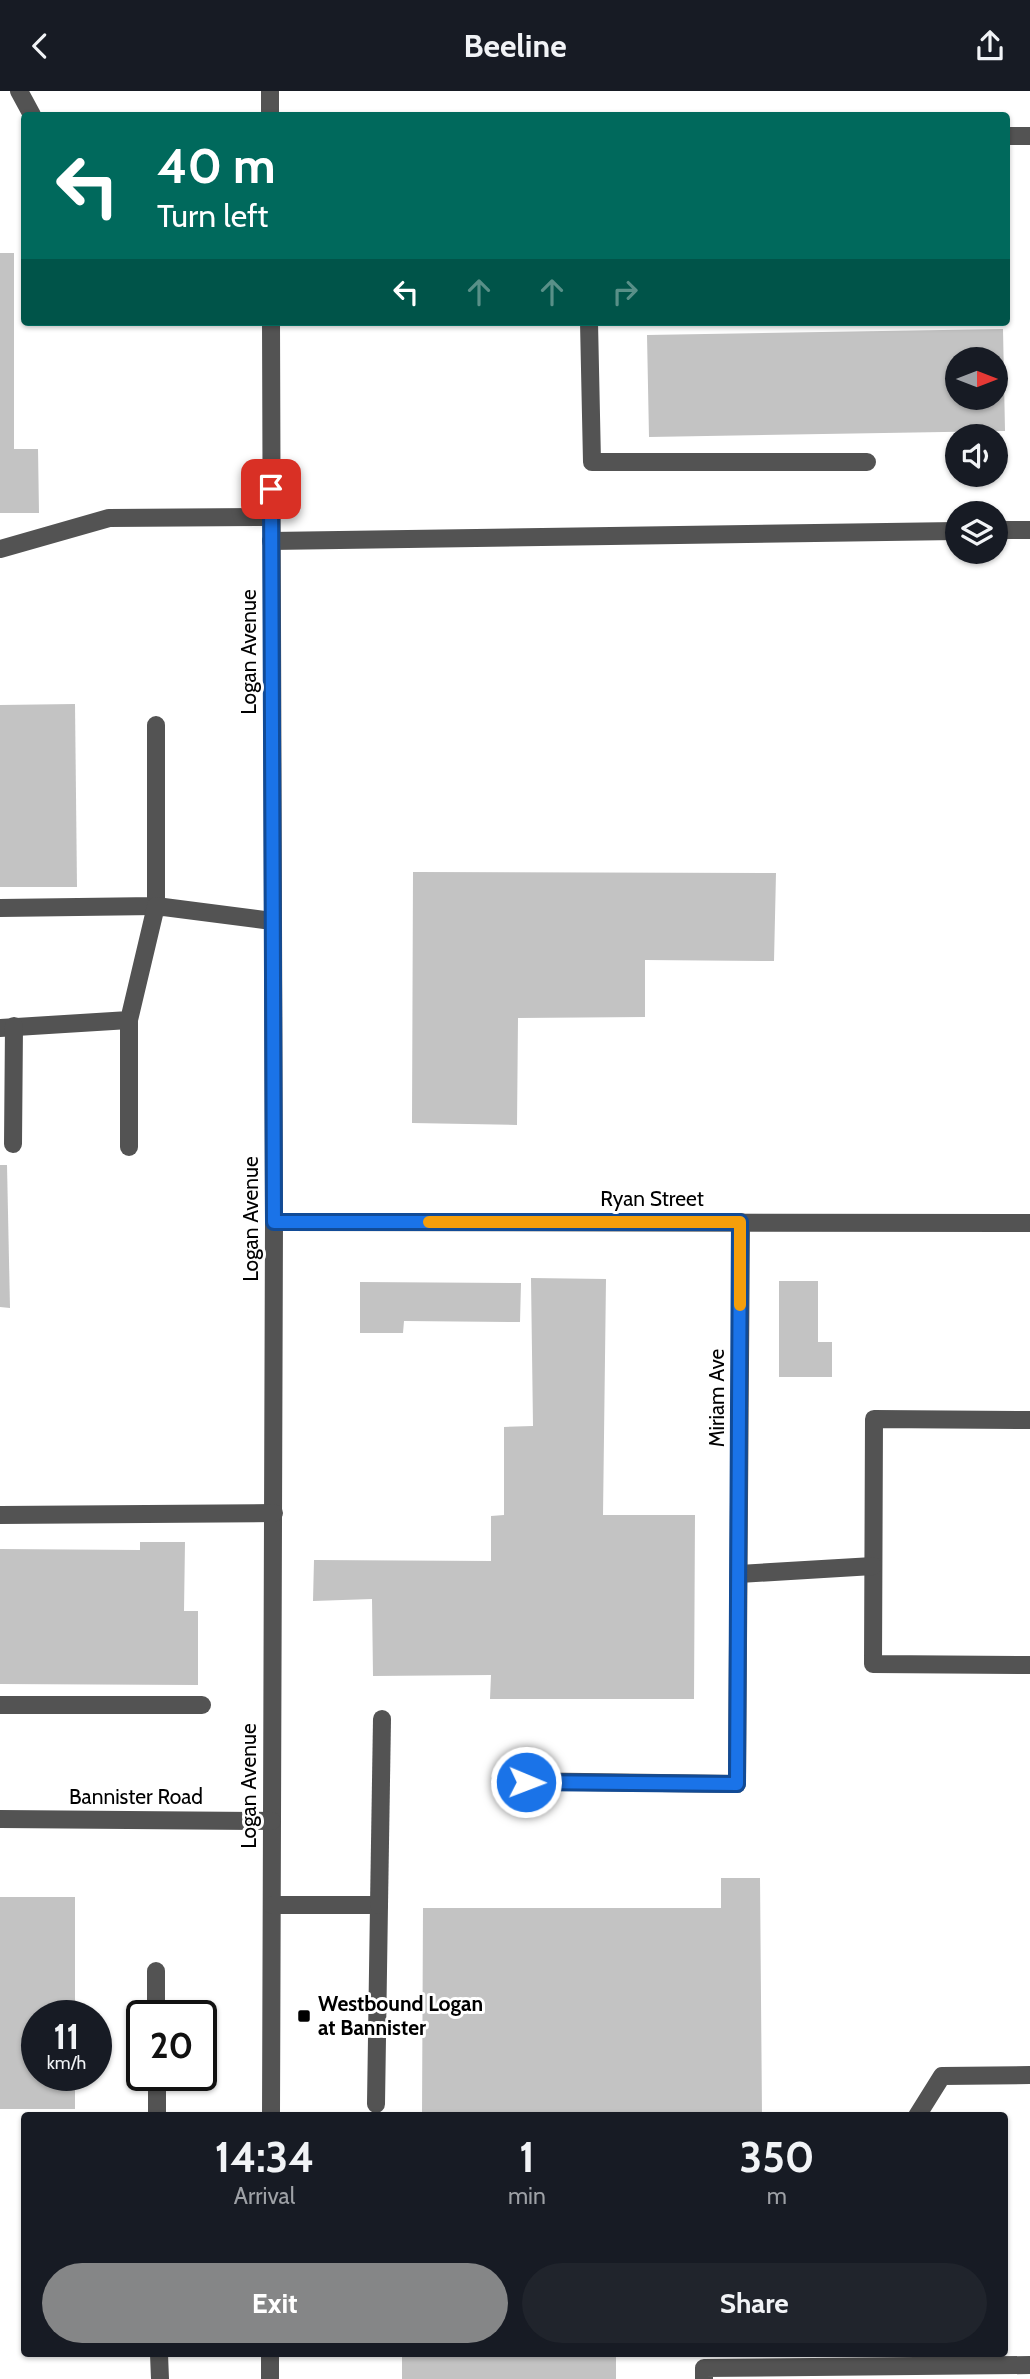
<!DOCTYPE html>
<style>
body{margin:0;font-family:Cabin,sans-serif;background:#20242c;color:#f1f3f6;height:100vh;display:flex;flex-direction:column;font-size:26px;white-space:nowrap}
*{box-sizing:border-box;margin:0}
p{font-size:23px;color:#9ea1a6}
.icon{flex:none;width:38px;height:38px;fill:none;stroke:currentColor;stroke-width:2;stroke-linecap:round;stroke-linejoin:round}
.map{position:relative;flex:1;overflow:hidden}
.panel{position:absolute;left:21px;top:2021px;width:987px;height:245px;display:flex;flex-direction:column;background:#171b24;border-radius:7px;box-shadow:0 2px 5px #0004}
.panel>*{flex:none}
.hud{position:absolute;left:21px;top:21px;width:989px;height:214px;border-radius:7px;box-shadow:0 2px 5px #0004;background:#00695c;color:#fff;overflow:hidden}
.needle{width:46px;rotate:90deg}
.fabs{position:absolute;left:945px;top:256px;display:grid;gap:14px}
.fabs a{display:grid;place-items:center;width:63px;height:63px;border-radius:50%;background:#171b24;box-shadow:0 2px 5px #0004;font-size:35px}
.speed{position:absolute;left:21px;top:1909px;display:flex;gap:14px;font-size:35px;font-weight:700;text-align:center}
.speed>*{display:grid;place-content:center;width:91px;height:91px;border-radius:50%;background:#171b24;box-shadow:0 2px 5px #0004;line-height:1}
.speed small{font-size:18px;font-weight:400}
.speed .limit{border:4px solid #111;border-radius:10px;background:#fff;color:#111}
.pin{position:absolute;display:grid;place-items:center;width:60px;height:60px;color:#fff;margin:-30px;border-radius:14px;box-shadow:0 4px 10px #0006}
.me{position:absolute;width:77px;margin:-38px;rotate:91deg;stroke-linejoin:round;filter:drop-shadow(0 0 5px #0008)}
.turn{display:flex;align-items:center;gap:24px;height:147px;padding:0 21px;font-size:32px}
.turn .icon{width:91px;height:91px;stroke-width:2.5}
.turn b{display:block;font-size:49px;line-height:60px}
.lanes{display:flex;align-items:center;height:66px;padding:0 21px;background:#0003;justify-content:center;gap:35px;direction:ltr}
.lanes .off{opacity:.35}
.eta{display:flex;justify-content:space-evenly;align-items:center;height:119px;text-align:center}
.eta b{font-size:42px;font-weight:700;line-height:49px}
.action{display:flex;gap:14px;margin-top:auto;padding:14px 21px}
.action a{flex:1;height:80px;border-radius:42px;background:#858687;color:#fff;font-size:28px;font-weight:700;line-height:80px;text-align:center}
.action a+a{background:#20242c;color:#f1f3f6}
header{display:flex;justify-content:space-between;align-items:center;height:91px;padding:0 21px;background:#171b24;font-size:32px;font-weight:700}
.map>svg:first-child{display:block}
.building{fill:#c3c3c3;fill-rule:evenodd}
.lines{fill:none;stroke-linecap:round;stroke-linejoin:round}
.minor{stroke:#535353;stroke-width:18}
.route-casing{stroke:#114b97;stroke-width:18}
.route{stroke:#1a73e8;stroke-width:12}
.slow{stroke:#f59e0b;stroke-width:12}
.poi-dot{fill:#000;stroke:#fff;stroke-width:2.5}
.labels{text-anchor:middle;stroke-width:6;stroke-linejoin:round;paint-order:stroke}
.street-label{font-size:21px;fill:#000;stroke:#fff}
.poi-label{font-size:21px;font-weight:bold;fill:#000;stroke:#fff;text-anchor:start}
</style>
<header><svg class="icon" aria-label="back" viewBox="0 0 24 24"><path d="M15 5l-7 7 7 7"/></svg>Beeline<svg class="icon" aria-label="share" viewBox="0 0 24 24"><path d="M12 15V3M7 8l5-5 5 5M5 13v7h14v-7"/></svg></header>
<div class="map">
<svg width="1030" height="2288" viewBox="0 0 1030 2288">
<rect width="100%" height="100%" fill="#fff"/>
<g class="building">
<path d="M0,162H14V358H38L39,422H0Z"/>
<path d="M1003,238L1005,340L649,346L647,244ZM957,268H996V306H957Z"/>
<path d="M75,613L77,796H0V614Z"/>
<path d="M413,781L776,782L774,870L645,869V926L518,927L517,1034L412,1032Z"/>
<path d="M0,1074H7L10,1217L0,1216Z"/>
<path d="M531,1187L606,1188L603,1424H695L694,1608H490L491,1584L373,1585L372,1508L313,1510L314,1469L491,1470V1425L504,1424V1336L533,1335Z"/>
<path d="M779,1190H818V1251H832V1286H779Z"/>
<path d="M360,1191L521,1192L520,1231L404,1230L403,1242H360Z"/>
<path d="M140,1451H185L184,1520H198V1594L0,1593V1458L140,1459Z"/>
<path d="M721,1787H760L762,2025H422L423,1817H721Z"/>
<path d="M0,1806H75V1925H37V1984H75V2018H0Z"/>
<rect x="402" y="2263" width="214" height="25"/>
</g>
<g class="lines">
<g class="minor">
<path d="M19,0L32,24"/>
<path d="M270,0V24"/>
<path d="M1006,45H1030"/>
<path d="M271,231L274,1131L271,2025"/>
<path d="M589,231L592,371H867"/>
<path d="M996,439H1030"/>
<path d="M271,450L957,440"/>
<path d="M0,458L109,427L271,426"/>
<path d="M0,817L156,815V634"/>
<path d="M0,937L129,929L156,815L272,830"/>
<path d="M13,1053L14,935"/>
<path d="M129,1056V929"/>
<path d="M274,1131L1030,1132"/>
<path d="M1030,1329L874,1328L873,1573L1030,1574"/>
<path d="M0,1424L274,1422"/>
<path d="M739,1483L873,1475"/>
<path d="M0,1614H202"/>
<path d="M500,1690L737,1693L741,1131"/>
<path d="M0,1728L272,1730"/>
<path d="M272,1814H379L376,2013"/>
<path d="M379,1814L382,1628"/>
<path d="M156,1880V1925"/>
<path d="M157,1984V2025"/>
<path d="M917,2025L942,1985L1030,1984"/>
<path d="M159,2263L160,2288"/>
<path d="M270,2288V2263"/>
<path d="M704,2288V2277L1030,2274"/>
</g>
</g>
<g class="lines">
<g class="route-casing">
<path id="route" d="M271,398L274,1131H740L737,1693L526,1691"/>
</g>
<use href="#route" class="route"/>
<path class="slow" d="M429,1131H740V1214"/>
</g>
<rect class="poi-dot" x="297" y="1918" width="14" height="14" rx="3.5"/>
<g class="labels">
<g class="street-label">
<text transform="translate(249 561) rotate(-90)" y="7">Logan Avenue</text>
<text x="652" y="1115">Ryan Street</text>
<text transform="translate(251 1128) rotate(-90)" y="7">Logan Avenue</text>
<text transform="translate(717 1307) rotate(-90)" y="7">Miriam Ave</text>
<text transform="translate(249 1695) rotate(-90)" y="7">Logan Avenue</text>
<text x="136" y="1713">Bannister Road</text>
</g>
<g class="poi-label">
<text x="318" y="1920">Westbound Logan<tspan x="318" dy="24">at Bannister</tspan></text>
</g>
</g>
</svg>
<div class="fabs">
<a><svg class="needle" viewBox="-14 -14 28 28"><path d="M0-13l5 13h-10z" fill="#e53935"/><path d="M0 13l5-13h-10z" fill="#9ea1a6"/></svg></a>
<a><svg class="icon" aria-label="sound" viewBox="0 0 24 24"><path d="M4 9h4l5-4v14l-5-4H4zM17 9q2 3 0 6"/></svg></a>
<a><svg class="icon" aria-label="layers" viewBox="0 0 24 24"><path d="M12 4l9 5-9 5-9-5zM3 14l9 5 9-5"/></svg></a>
</div>
<div class="speed"><div>11<small>km/h</small></div><div class="limit">20</div></div>
<div class="pin" style="left:271px;top:398px;background:#d93025"><svg class="icon" aria-label="arrive" viewBox="0 0 24 24"><path d="M6 21V4h12l-3 4 3 4H6"/></svg></div>
<svg class="me" style="left:526px;top:1691px" viewBox="-20 -20 40 40"><circle r="17" fill="#1a73e8" stroke="#fff" stroke-width="3"/><path d="M0-11L8 9 0 5-8 9z" fill="#fff"/></svg>
<div class="hud">
<div class="turn"><svg class="icon" aria-label="left" viewBox="0 0 24 24"><path d="M17 20v-9H6M10 6l-5 5 5 5"/></svg><div><b>40 m</b>Turn left</div></div>
<div class="lanes"><svg class="icon" aria-label="left" viewBox="0 0 24 24"><path d="M17 20v-9H6M10 6l-5 5 5 5"/></svg><svg class="icon off" aria-label="ahead" viewBox="0 0 24 24"><path d="M12 20V5M6 11l6-6 6 6"/></svg><svg class="icon off" aria-label="ahead" viewBox="0 0 24 24"><path d="M12 20V5M6 11l6-6 6 6"/></svg><svg class="icon off" aria-label="right" viewBox="0 0 24 24"><path d="M7 20v-9h11M14 6l5 5-5 5"/></svg></div>
</div>
<section class="panel">
<div class="eta">
<div><b>14:34</b><p>Arrival</p></div>
<div><b>1</b><p>min</p></div>
<div><b>350</b><p>m</p></div>
</div>
<div class="action"><a>Exit</a><a>Share</a></div>
</section>
</div>
